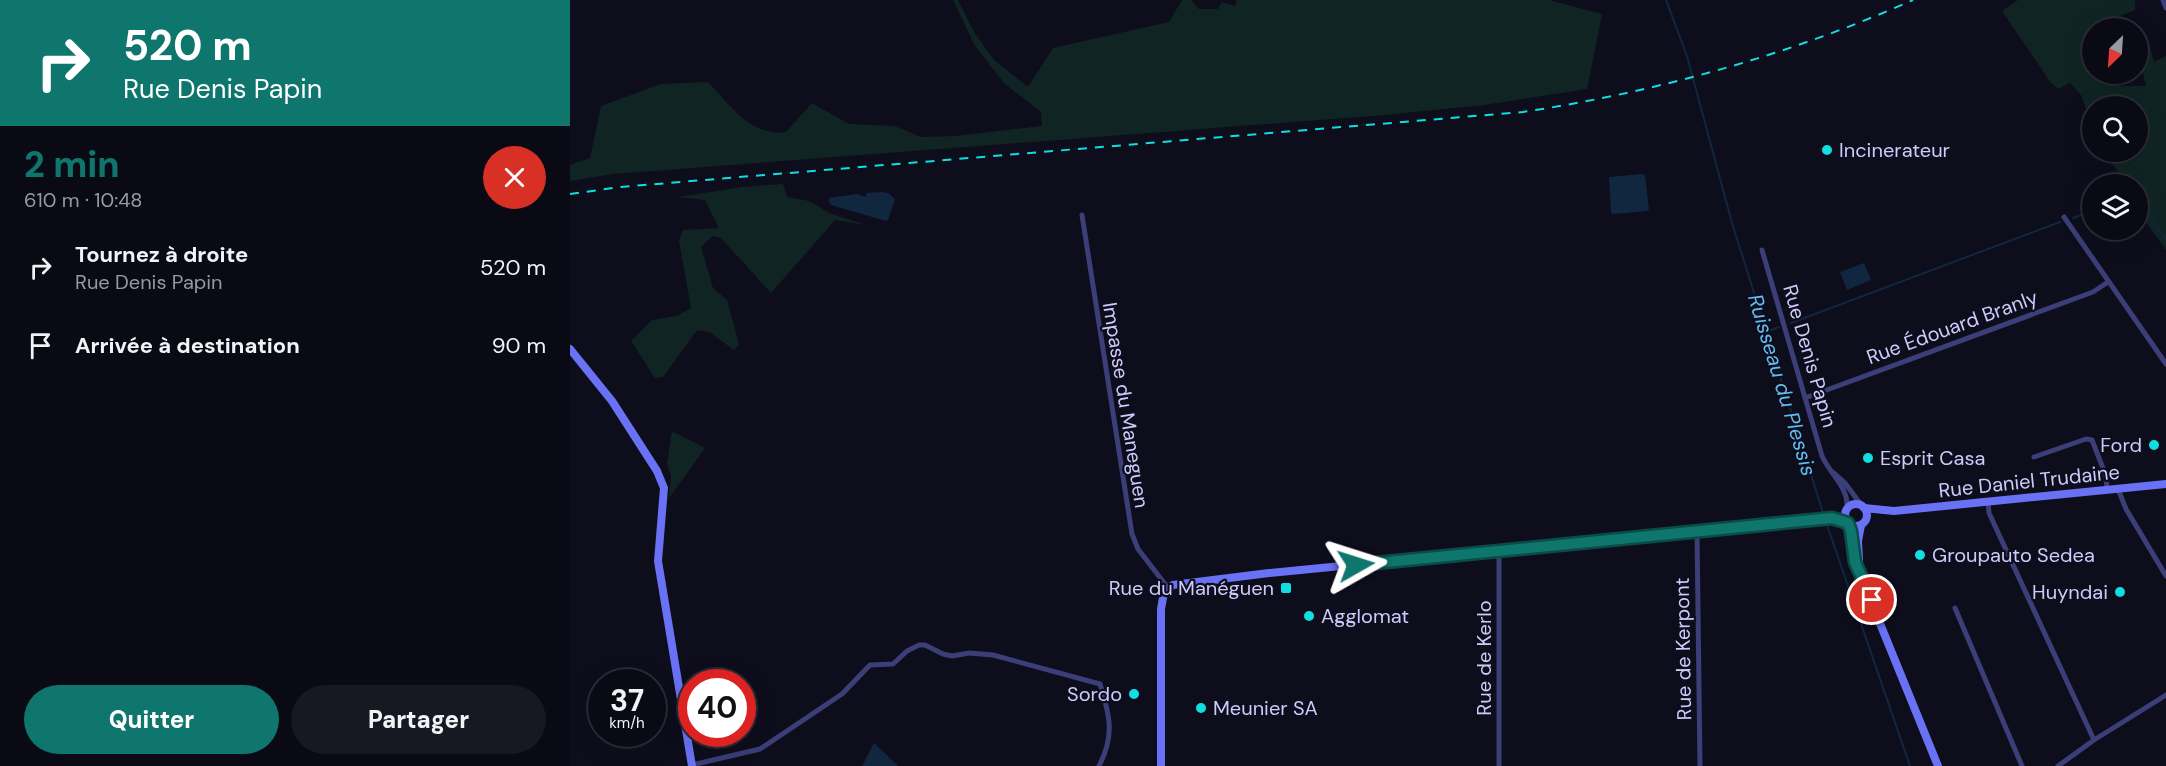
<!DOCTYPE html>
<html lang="fr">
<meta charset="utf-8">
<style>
body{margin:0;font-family:"DM Sans",sans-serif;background:#181822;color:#f1f3f6;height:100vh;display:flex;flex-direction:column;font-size:22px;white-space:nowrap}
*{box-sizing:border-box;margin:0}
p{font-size:20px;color:#999aa0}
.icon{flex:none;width:33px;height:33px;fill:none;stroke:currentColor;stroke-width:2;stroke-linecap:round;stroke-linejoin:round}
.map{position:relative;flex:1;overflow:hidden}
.drawer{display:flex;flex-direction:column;background:#0a0a15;width:570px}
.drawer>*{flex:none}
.top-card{background:#0f766e;color:#fff;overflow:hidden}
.needle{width:39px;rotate:205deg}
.buttons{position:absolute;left:1512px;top:18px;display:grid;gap:12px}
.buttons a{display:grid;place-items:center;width:66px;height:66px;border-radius:50%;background:#0a0a15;box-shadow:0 6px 24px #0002,0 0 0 2px #2a2b34;font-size:30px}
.speed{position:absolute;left:18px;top:669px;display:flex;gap:12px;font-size:30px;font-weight:700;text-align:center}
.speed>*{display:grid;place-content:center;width:78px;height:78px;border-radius:50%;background:#0a0a15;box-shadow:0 6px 24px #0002,0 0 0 2px #2a2b34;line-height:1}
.speed small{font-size:15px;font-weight:400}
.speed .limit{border:9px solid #d22;background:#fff;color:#111}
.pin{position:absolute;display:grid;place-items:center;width:51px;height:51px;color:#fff;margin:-26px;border:3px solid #fff;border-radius:50%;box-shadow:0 2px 6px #0007}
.me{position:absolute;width:66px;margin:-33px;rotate:84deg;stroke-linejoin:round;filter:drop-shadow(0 0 4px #0008)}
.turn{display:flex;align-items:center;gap:21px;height:126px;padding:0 24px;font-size:27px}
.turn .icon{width:78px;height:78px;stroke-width:2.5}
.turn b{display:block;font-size:42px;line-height:51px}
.round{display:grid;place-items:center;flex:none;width:63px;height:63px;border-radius:32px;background:#181822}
.summary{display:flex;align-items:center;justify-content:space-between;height:102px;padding:0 24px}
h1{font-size:36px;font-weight:800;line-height:45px;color:#0f766e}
.cta{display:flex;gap:12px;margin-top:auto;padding:12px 24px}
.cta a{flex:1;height:69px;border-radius:36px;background:#0f766e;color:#fff;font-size:24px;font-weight:800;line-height:69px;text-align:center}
.cta a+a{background:#181822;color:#f1f3f6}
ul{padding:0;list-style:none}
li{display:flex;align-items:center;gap:18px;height:78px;padding:0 24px}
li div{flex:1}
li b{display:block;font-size:22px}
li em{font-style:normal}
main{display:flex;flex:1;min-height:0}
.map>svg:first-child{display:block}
.green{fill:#102523}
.water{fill:#112740}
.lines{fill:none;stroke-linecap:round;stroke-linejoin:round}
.stream{stroke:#112740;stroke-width:2}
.street{stroke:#3b3e77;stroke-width:5}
.secondary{stroke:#6972f4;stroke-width:8}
.rail{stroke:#11dee1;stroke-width:2;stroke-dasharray:9 8;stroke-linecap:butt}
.route-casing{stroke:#0a4d48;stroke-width:15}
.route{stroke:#0f766e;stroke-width:10}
.poi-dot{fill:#11dee1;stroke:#0e0d1c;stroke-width:2}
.labels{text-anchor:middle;stroke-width:4.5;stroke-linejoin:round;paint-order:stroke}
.poi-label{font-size:20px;fill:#cdcbfb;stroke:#0e0d1c;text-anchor:start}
.street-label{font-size:20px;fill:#cdcbfb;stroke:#0e0d1c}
.water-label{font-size:21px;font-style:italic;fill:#61bcf3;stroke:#0e0d1c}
</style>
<main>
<section class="drawer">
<div class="top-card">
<div class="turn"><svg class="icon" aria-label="right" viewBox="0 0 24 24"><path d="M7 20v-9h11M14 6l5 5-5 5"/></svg><div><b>520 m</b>Rue Denis Papin</div></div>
</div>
<div class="summary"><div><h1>2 min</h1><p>610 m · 10:48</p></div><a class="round" style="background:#d93025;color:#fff"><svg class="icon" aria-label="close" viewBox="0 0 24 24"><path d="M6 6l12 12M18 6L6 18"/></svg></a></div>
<ul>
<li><svg class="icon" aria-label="right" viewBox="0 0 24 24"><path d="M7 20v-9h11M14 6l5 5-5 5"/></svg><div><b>Tournez à droite</b><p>Rue Denis Papin</p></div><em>520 m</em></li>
<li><svg class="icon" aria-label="arrive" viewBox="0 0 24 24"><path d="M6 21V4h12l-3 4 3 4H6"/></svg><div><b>Arrivée à destination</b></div><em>90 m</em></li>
</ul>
<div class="cta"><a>Quitter</a><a>Partager</a></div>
</section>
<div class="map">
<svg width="1596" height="766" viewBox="0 0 1596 766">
<rect width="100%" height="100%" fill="#0e0d1c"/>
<g class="green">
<path d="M383,0H388L404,32L424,60L458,87L483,48L599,22L612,0H621L629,9H648L652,2L665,6L667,0H979L1032,14L1017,89L914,105L814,115L43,174L0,181V165L20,158L31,106L91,84L138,82C160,105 181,137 216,132L242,103L279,124L325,126L351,137L385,136L472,126L471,112L434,83L405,46Z"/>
<path d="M1448,0H1565V10L1522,27V74H1540L1546,86H1576L1573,73L1568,68V39L1577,37L1584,62L1596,56V250L1568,211V184H1558L1533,152H1568V106H1522V125L1511,95L1500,83L1488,89L1481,83L1432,11Z"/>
<path d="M213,184L217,197L239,201L259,213L296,225L265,220L201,293L151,238L143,236L131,247L143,288L157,300L169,344L164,350L139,332L127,330L93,377L85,378L61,341L82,320L107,316L121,308L109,241L113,230L149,228L135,200L108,197L172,187Z"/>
<path d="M103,432L135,448L99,498L101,475L97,465L101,436Z"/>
</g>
<g class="water">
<path d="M1072,174L1075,175L1079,209L1077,211L1044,214L1041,213L1039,177Z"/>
<path d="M313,192L318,193L325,199L318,220L316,221L261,205L259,202V198L287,194L295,197L297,193Z"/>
<path d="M1294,263L1301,280L1277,290L1270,272Z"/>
<path d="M304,743L328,766H292Z"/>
</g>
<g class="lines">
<g class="stream">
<path d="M1096,0L1117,56L1162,223L1254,516"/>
<path d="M1568,198L1596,240"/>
<path d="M1503,218L1522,211"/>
<path d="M1221,323L1490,222"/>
<path d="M1196,332L1209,327"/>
<path d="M1256,522L1340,766"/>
</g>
<g class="street">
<path d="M1593,0L1596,8"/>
<path d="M512,215L562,534L568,549L598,588"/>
<path d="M1494,217L1596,364"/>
<path d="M1192,250L1252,456C1260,474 1279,488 1277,508"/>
<path d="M1235,398L1523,292L1538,282"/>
<path d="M1464,457L1516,439L1522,440L1536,476L1537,490"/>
<path d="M1264,473L1275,483L1292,506"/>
<path d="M1548,489L1556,509L1596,576"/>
<path d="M1418,502L1419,513L1524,740"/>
<path d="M1127,531L1130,766"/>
<path d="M1385,608L1452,766"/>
<path d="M122,765L190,749L272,694L300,665L323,664L337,651L349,645H355L373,654L382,656L399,653L423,655L530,684C540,716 545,735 529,766"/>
<path d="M929,766V551"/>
<path d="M1488,766L1524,740L1596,695"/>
</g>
<g class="secondary">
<path d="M0,349L42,401L87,471L94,488L88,561L122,766"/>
<circle cx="1286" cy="515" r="11"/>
<path d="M1294,508L1324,511L1596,484"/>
<path d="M1278,523L1281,531L1285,562L1368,766"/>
<path d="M1289,560L1288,541L1291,525"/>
<path d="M591,766V609L594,592L603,585L699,573L1262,518L1277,521"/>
</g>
<path class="rail" d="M0,194L50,187L953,112C1086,92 1219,55 1343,0"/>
</g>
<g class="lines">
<g class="route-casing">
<path id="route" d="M786,565L1262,518L1278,523L1281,531L1285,562L1302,600"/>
</g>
<use href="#route" class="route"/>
</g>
<g class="poi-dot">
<circle cx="1257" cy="150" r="6"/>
<circle cx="1584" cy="445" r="6"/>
<circle cx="1298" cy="458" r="6"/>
<circle cx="1350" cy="555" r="6"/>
<rect x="710" y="582" width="12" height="12" rx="3"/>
<circle cx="1550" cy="592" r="6"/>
<circle cx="739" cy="616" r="6"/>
<circle cx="564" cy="694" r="6"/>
<circle cx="631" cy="708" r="6"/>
</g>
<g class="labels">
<g class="poi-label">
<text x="1269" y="157">Incinerateur</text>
<text x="1572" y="452" text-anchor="end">Ford</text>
<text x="1310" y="465">Esprit Casa</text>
<text x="1362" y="562">Groupauto Sedea</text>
<text x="704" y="595" text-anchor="end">Rue du Manéguen</text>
<text x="1538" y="599" text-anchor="end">Huyndai</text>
<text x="751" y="623">Agglomat</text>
<text x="552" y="701" text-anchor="end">Sordo</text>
<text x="643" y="715">Meunier SA</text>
</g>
<g class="street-label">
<text transform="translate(1382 327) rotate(-20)" y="7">Rue Édouard Branly</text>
<text transform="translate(1240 356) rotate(74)" y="7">Rue Denis Papin</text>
<text transform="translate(556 405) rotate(81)" y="7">Impasse du Maneguen</text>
<text transform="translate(1459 481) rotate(-6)" y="7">Rue Daniel Trudaine</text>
<text transform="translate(1113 649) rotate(-91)" y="7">Rue de Kerpont</text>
<text transform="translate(914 658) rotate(-90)" y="7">Rue de Kerlo</text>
</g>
<g class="water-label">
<text transform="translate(1212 385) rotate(73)" y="7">Ruisseau du Plessis</text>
</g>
</g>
</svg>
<div class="buttons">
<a><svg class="needle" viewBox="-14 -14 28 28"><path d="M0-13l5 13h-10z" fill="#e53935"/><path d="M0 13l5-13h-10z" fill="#999aa0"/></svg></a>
<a><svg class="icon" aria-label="search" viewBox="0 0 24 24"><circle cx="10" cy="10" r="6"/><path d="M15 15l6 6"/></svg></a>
<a><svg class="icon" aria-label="layers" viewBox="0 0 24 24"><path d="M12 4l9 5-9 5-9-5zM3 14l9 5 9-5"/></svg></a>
</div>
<div class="speed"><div>37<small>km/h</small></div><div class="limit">40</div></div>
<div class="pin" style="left:1302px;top:600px;background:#d93025"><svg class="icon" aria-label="arrive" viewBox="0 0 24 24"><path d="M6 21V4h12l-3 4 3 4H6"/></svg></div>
<svg class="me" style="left:786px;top:565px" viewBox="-20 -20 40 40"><path d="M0-17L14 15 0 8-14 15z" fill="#0f766e" stroke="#fff" stroke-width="4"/></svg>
</div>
</main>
